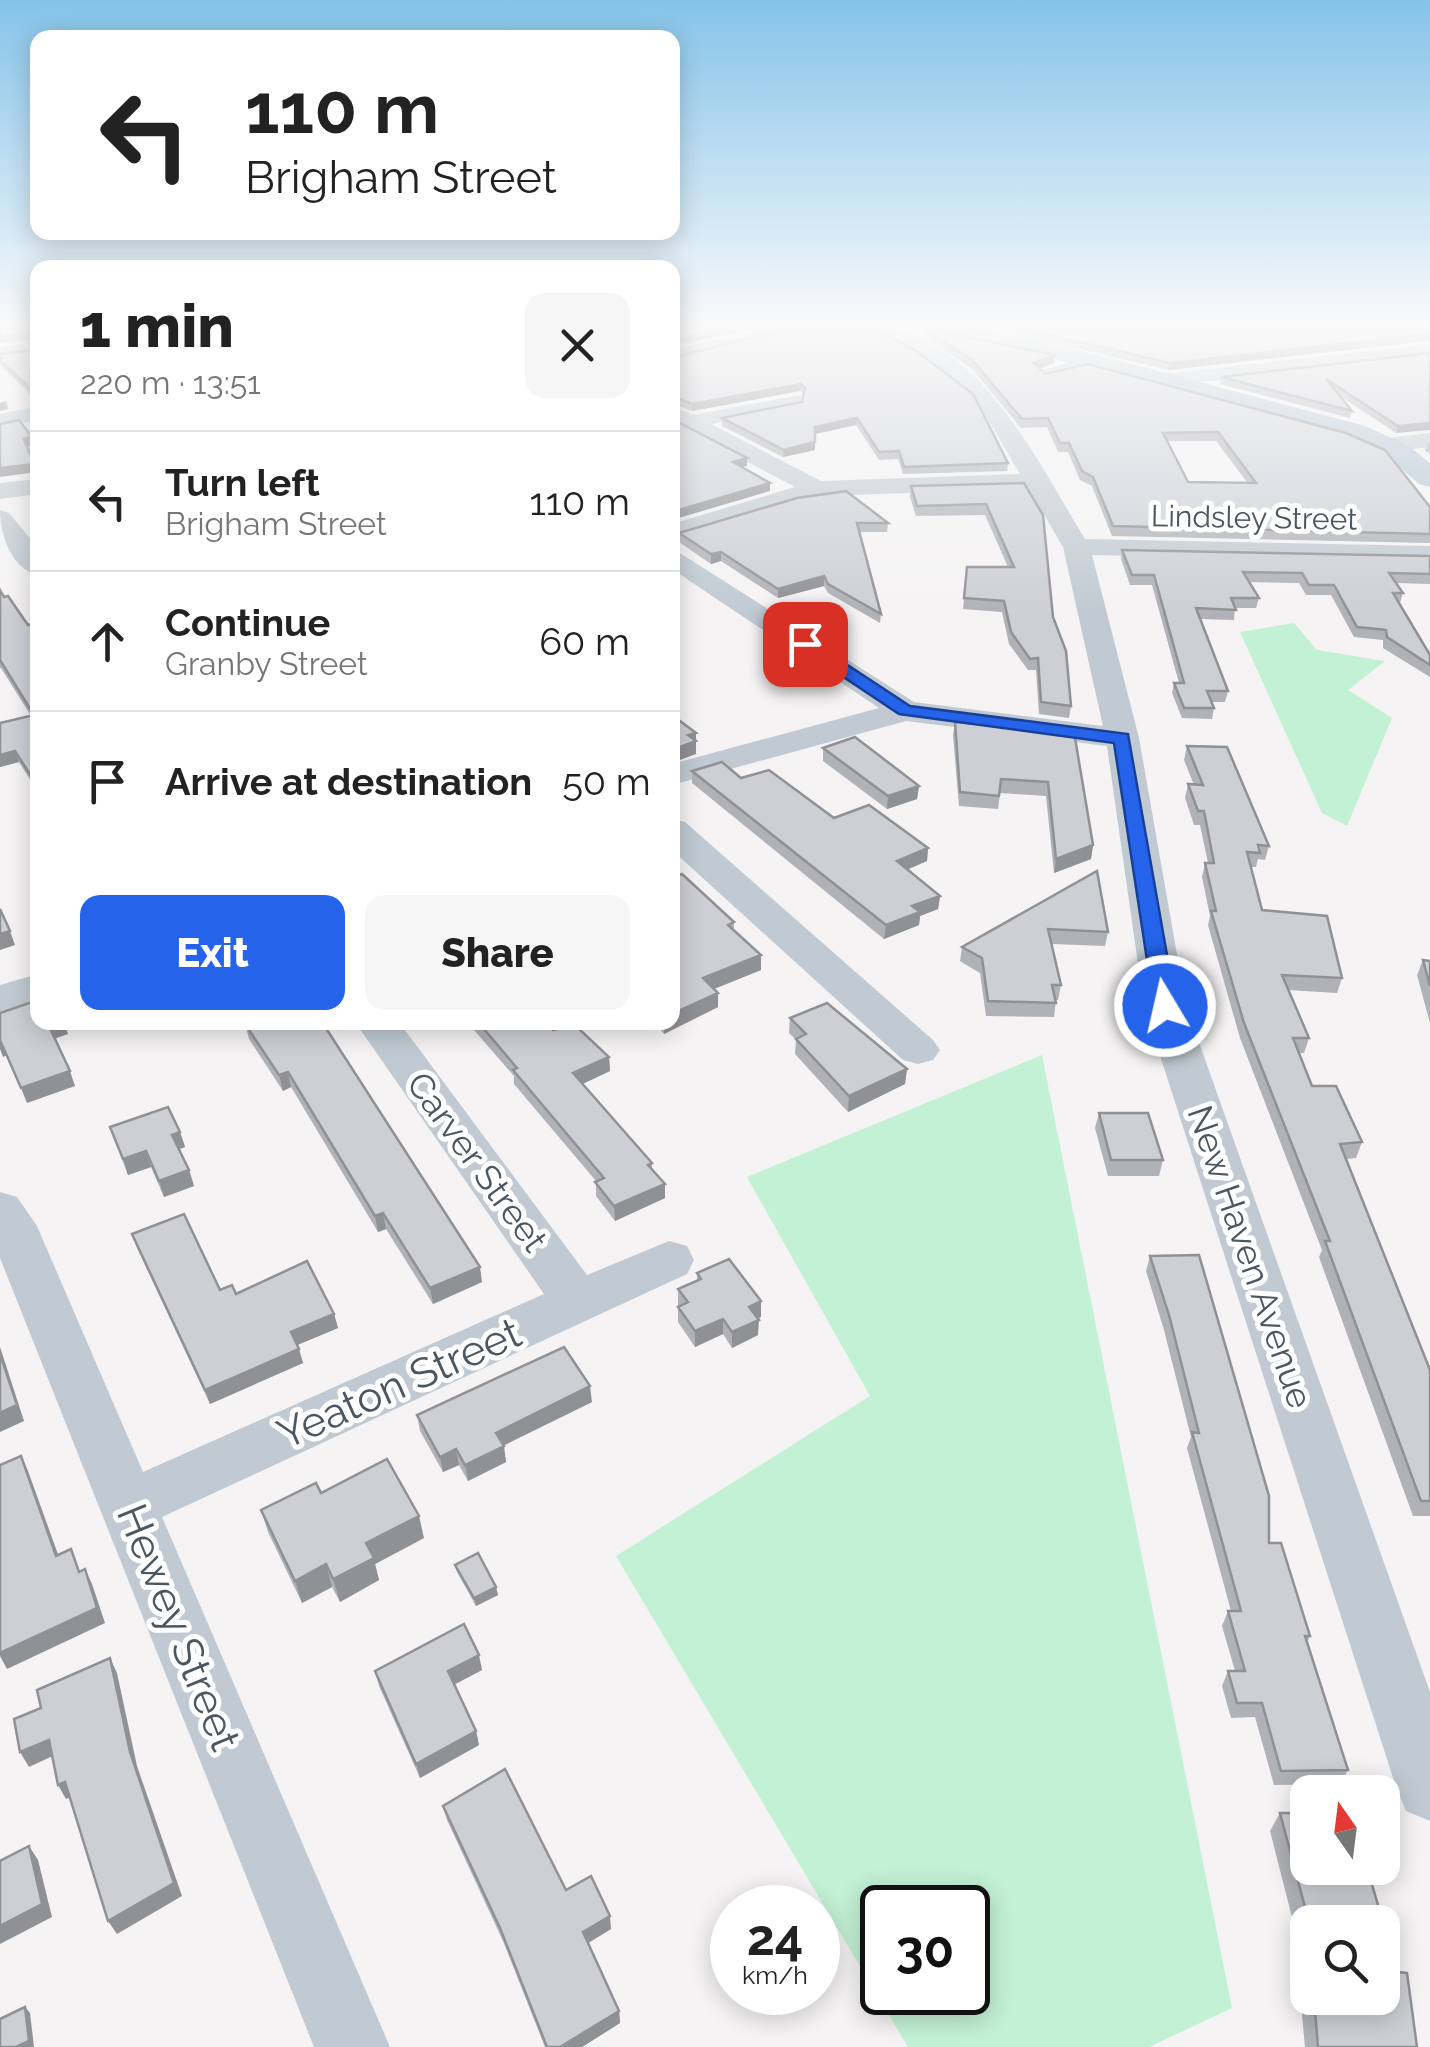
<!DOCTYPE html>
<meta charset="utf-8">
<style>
body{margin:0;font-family:Raleway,sans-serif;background:#f6f6f6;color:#222;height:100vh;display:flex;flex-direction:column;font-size:38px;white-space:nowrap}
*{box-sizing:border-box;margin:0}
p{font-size:32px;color:#767676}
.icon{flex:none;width:55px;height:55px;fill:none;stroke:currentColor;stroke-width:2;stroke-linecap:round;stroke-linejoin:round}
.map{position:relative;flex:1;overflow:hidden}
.panel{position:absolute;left:30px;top:260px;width:650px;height:770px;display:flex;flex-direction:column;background:#fff;border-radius:20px;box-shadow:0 5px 25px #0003}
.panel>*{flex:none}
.guide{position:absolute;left:30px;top:30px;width:650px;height:210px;border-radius:20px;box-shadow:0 5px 25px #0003;background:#fff;color:#222;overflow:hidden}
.needle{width:65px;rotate:346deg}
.controls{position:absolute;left:1290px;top:1775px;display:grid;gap:20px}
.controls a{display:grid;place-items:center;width:110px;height:110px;border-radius:20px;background:#fff;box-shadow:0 5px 25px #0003;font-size:50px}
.speed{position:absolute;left:710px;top:1885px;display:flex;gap:20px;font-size:50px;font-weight:700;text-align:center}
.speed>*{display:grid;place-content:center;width:130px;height:130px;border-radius:50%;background:#fff;box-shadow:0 5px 25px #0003;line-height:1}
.speed small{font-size:25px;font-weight:400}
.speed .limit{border:5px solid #111;border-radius:15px;background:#fff;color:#111}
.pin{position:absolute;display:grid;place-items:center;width:85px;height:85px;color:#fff;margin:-42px;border-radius:20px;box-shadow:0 5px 15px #0006}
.me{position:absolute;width:110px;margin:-55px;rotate:351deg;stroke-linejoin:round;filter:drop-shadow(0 0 8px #0008)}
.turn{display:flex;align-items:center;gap:35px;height:210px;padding:0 50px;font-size:45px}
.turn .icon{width:130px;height:130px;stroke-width:2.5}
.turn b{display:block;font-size:70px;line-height:85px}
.round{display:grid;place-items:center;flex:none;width:105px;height:105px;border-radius:20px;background:#f6f6f6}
.summary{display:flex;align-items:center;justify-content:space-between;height:170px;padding:0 50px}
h1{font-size:60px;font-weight:800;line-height:75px}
.cta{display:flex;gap:20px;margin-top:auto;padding:20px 50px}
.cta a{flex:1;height:115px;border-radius:20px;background:#2563eb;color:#fff;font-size:40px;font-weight:800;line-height:115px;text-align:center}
.cta a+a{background:#f6f6f6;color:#222}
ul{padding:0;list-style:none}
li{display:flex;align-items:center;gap:30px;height:140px;padding:0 50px;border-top:2px solid #e0e0e0}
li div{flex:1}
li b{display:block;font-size:38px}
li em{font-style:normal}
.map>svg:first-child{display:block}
.green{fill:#c3f1d5;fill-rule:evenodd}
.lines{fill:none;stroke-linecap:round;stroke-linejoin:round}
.minor{fill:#c1cad2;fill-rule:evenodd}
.major{fill:#b3c2d1;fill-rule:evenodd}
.wall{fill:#b0b2b7;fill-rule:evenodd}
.shaded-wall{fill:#909195}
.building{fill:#cdcfd5;stroke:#909195;stroke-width:2.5;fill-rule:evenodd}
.route{fill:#2563eb;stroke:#184099;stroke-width:2.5}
.labels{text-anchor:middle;stroke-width:10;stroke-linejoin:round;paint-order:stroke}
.far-street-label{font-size:30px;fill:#4a5661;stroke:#fff}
.street-label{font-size:35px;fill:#4a5661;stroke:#fff}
.near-street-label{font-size:42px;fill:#4a5661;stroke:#fff}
</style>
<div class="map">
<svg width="1430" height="2047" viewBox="0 0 1430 2047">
<rect width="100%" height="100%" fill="#f5f3f3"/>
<g class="green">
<path d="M1294,623L1317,650L1385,661L1348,690L1392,718L1347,826L1322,813L1240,632Z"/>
<path d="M1042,1055L1232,2008L1149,2047H908L616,1556L870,1396L747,1177ZM882,1908H968V1992H882Z"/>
</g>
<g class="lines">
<g class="minor">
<path d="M774,328H810L672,361V349Z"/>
<path d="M866,328C973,321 1039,465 1085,539L1430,546V562L1092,555L1139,738L1186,1006L1430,1692V1821L1406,1811L1396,1787L1144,1006L1107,746L906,721L672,785V764L879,708L672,569V548L914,702L1103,726L1063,547L1029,489L819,496L672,540V524L795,487L672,422V406L692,415L801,395V405L711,424L821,481L1020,474L975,398L916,353Z"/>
<path d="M969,328H1003L960,338V330Z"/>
<path d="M38,341V353L0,359V347Z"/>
<path d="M1430,344V356L1156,387L1145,381L1156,375Z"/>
<path d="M1091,355L1098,357V365L1047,379L1036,373Z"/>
<path d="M38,406V420L0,428V414Z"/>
<path d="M1430,433V447L1387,452L1375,445L1387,438Z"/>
<path d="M38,479V494L0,499V483Z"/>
<path d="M0,510L9,513L38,548V575C11,569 0,534 0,510Z"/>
<path d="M672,819L685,822L933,1040L940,1050L933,1060L918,1064L903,1060L672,850Z"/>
<path d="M38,974V1001L0,1012V985Z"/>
<path d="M355,1022H399L587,1275L669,1241L687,1246L694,1260L687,1274L162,1517L390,2047H314L0,1258V1192L17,1197L37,1226L143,1472L544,1294Z"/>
</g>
<path class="major" d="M920,328H969L1049,342L1365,426L1409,446L1430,463V487L1419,484L1389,458L1345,438L1046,357L923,333Z"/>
</g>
<g class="wall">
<path d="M789,328L1008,463L1007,471L903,474L898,459L879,460L856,425L815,434V450L783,457L722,426V418L802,402L804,394L800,391L692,411L672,403V358Z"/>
<path d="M895,328H920V335L905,328Z"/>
<path d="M1004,328H1430V341L1168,370L1005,331Z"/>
<path d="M926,329L1054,363L1040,369L1046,374L1088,364L1430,507V543L1112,536L1092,486L1080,480L1068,452H1058L1047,427L1021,428L972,369L925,337ZM1167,441H1216L1247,482H1188Z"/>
<path d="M38,341V402L0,365V354L37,350Z"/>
<path d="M1430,353L1396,433L1340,396L1352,411L1350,418L1220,384L1221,377Z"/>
<path d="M1430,442V454L1425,451L1427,444Z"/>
<path d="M1024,483L1071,706L1069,718L1039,714L1036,670H1028L1009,644L1002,612L963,609L967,567H1008L985,515L916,516L910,497L911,486Z"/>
<path d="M797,498L888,523L887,532H860L881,614L880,623L828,593L824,586L778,598L721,561L711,564L679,542V533Z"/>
<path d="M1122,550L1430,556V584L1396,583L1403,593L1400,603H1398L1430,655V677L1383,648V640L1354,637L1331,595H1306L1299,583L1249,582L1259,598L1256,608H1235L1234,620L1200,619L1228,691L1225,702H1212L1214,708L1212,719L1182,718L1172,693L1174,683H1179L1152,585H1130L1121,559Z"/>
<path d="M0,590L28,625L38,631V792L19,762L0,767V723L31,716L1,668H0Z"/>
<path d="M955,722L1074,732L1093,845L1091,859L1054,873L1046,796L1000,793L998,809L959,806L953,735Z"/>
<path d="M1187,746L1269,846L1265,860L1258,859L1256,867H1251L1262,910L1342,978L1337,993L1288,990L1309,1038L1304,1053H1299L1312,1086L1362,1142L1356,1158L1346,1159L1430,1370V1516H1413L1319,1257L1322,1250L1240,1038L1208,925L1210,916L1202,877L1205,863H1208L1200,825H1194L1185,798L1188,784L1194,785L1184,760Z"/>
<path d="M823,748L919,786L917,799L887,809L823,761Z"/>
<path d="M692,771L741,778L834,818L928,848L927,861L907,870L940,896L938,909L920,916L919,925L884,939L692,783Z"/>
<path d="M1097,871L1108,932L1105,946L1052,944L1061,985L1058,1000H1056L1054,1017L986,1016L980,973L960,961L962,947Z"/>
<path d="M672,872L734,922V930L761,970L714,989L718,1007L664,1034L654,1022H672Z"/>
<path d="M1423,960L1430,961V1023L1417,975Z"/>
<path d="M790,1018L907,1069L905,1084L848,1112L795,1054L796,1040L789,1033Z"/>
<path d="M467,1022H547L553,1030L609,1057L610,1071L582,1084L652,1163V1169L665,1184V1198L615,1221L596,1196V1181L514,1084V1076Z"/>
<path d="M245,1024L482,1282L433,1304L386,1229L378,1232L291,1087L283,1091L249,1039Z"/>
<path d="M1099,1113L1163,1160L1159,1176H1108L1095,1128Z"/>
<path d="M110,1127L180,1132L185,1147L179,1149L189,1170L194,1186L164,1197L151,1167L128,1175Z"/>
<path d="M132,1234L220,1290L334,1314L338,1328L297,1345L303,1363L210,1404L137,1248Z"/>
<path d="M1150,1256L1269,1543L1310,1636L1307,1643L1348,1770L1340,1784L1274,1785L1255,1717L1231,1718L1222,1686L1228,1671H1235L1222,1626L1228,1611H1231L1187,1448L1191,1437L1164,1330L1146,1271Z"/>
<path d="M697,1273L761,1301V1317L758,1318V1335L732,1348L723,1334L695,1347L678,1322V1289L697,1281Z"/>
<path d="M592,1402L503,1446L506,1462L468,1481L459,1465L443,1472L420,1431L417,1415Z"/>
<path d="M321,1493L424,1538L375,1564L379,1580L340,1602L332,1587L302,1603L268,1532L261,1510Z"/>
<path d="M455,1565L496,1587L498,1595L476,1606L457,1572Z"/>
<path d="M482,1670L454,1685L476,1731L479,1745L420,1778L379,1686L375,1671Z"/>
<path d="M443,1806L566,1890L611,1929L588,1943L619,2011L620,2023L582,2047H545L503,1941L447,1820Z"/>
<path d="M1280,1813H1308V1868H1367L1398,1972L1407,1973L1417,2047H1305L1298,1972L1304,1964L1270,1831ZM1308,1922H1382V1998H1308Z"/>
</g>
<g class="shaded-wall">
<path d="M728,328H758L672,346V339Z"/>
<path d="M38,331V339L0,343V336Z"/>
<path d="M1430,334V340L1168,370L1170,363Z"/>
<path d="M1055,355L1054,363L1033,371L1034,363Z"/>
<path d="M801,384L800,391L692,411V404Z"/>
<path d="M6,401L8,409L0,411V403Z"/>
<path d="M857,418L856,425L815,434V427Z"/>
<path d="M1430,423V430L1396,433L1398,426Z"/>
<path d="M32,437L34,445L26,447L24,439Z"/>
<path d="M815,442V450L783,457L784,450Z"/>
<path d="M747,458V466L733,469V462Z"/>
<path d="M34,464L36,472L0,477V468Z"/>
<path d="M770,483V491L672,520V512Z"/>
<path d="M721,552V561L711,564V554Z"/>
<path d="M824,576V586L778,598V589Z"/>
<path d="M696,733V754L672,763V750L688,735Z"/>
<path d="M15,751L19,762L0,767V755Z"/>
<path d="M919,786L917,799L887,809L888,796Z"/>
<path d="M1093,845L1091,859L1054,873L1056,859Z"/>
<path d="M928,848L927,861L896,874L897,861Z"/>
<path d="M940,896L938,909L920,916L919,925L884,939L886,925L912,906Z"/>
<path d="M10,931L15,945L0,950V934Z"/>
<path d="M761,955V970L704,993L703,978Z"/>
<path d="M718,993V1007L664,1034V1022H672V1014Z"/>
<path d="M52,1022H64L68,1034L54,1039L48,1024Z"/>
<path d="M0,1040L7,1055L3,1057L0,1049Z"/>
<path d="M609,1057L610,1071L574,1088L573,1073Z"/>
<path d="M907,1069L905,1084L848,1112L849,1096Z"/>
<path d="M70,1071L75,1086L27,1103L21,1088Z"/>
<path d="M288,1072L291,1087L283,1091L279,1075Z"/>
<path d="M180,1132L185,1147L177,1150L172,1135Z"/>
<path d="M146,1151L151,1167L128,1175L123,1159Z"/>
<path d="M189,1170L194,1186L164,1197L159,1181Z"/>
<path d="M665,1184V1198L615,1221L614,1206Z"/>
<path d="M383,1213L386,1229L378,1232L375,1216Z"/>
<path d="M480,1267L482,1282L433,1304L430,1288Z"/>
<path d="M761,1301V1317L749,1322V1307Z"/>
<path d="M334,1314L338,1328L295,1346L291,1332Z"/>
<path d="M723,1319V1334L695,1347V1331Z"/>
<path d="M759,1320L758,1335L732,1348V1332Z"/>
<path d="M0,1347L24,1421L0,1432Z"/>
<path d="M299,1349L303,1363L210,1404L205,1390Z"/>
<path d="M590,1386L592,1402L498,1448L496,1433Z"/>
<path d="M504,1446L506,1462L468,1481L465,1465Z"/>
<path d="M456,1449L459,1465L443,1472L440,1457Z"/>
<path d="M21,1456L28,1471L64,1571L56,1556Z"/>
<path d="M419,1516L424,1538L375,1564L379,1580L340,1602L333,1579L366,1543Z"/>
<path d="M326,1564L332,1587L302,1603L295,1581Z"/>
<path d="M85,1569L92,1584L105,1623L7,1669L0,1656V1653Z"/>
<path d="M496,1587L498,1595L476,1606L474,1598Z"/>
<path d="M479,1655L482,1670L451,1686L448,1671Z"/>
<path d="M110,1658L117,1673L137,1766L182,1896L117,1934L108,1921L130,1752Z"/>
<path d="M476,1731L479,1745L420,1778L416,1764Z"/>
<path d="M49,1740L57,1754L29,1767L20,1752Z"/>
<path d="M65,1782L74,1796L66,1799L58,1785Z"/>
<path d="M29,1846L38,1860L52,1917L0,1944V1926Z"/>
<path d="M610,1916L611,1929L585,1945L583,1932Z"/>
<path d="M25,2007L30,2013L34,2047H16Z"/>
<path d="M619,2011L620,2023L582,2047H560Z"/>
</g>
<g class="building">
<path d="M0,328H38V331L0,336Z"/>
<path d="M672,328H728L672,339Z"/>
<path d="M789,328H870L915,350L973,394L1008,463L904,467L899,451L879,452L857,418L815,427V442L784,450L722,418L802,402L805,388L801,384L692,404L672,396V358Z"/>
<path d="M1021,328H1430V334L1170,363Z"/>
<path d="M926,329L1055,355L1034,363L1046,374L1088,364L1346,433L1385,450L1430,507V534L1113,526L1093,477L1082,471L1069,443H1060L1048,418L1022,419L973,361ZM1218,432L1256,483L1188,482L1163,433Z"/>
<path d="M38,341V396L0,360V354L37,350Z"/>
<path d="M1430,353V423L1398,426L1326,379L1352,411L1221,377Z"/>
<path d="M672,419L747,458L733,462L770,483L672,512Z"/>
<path d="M19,420L32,437L24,439L34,464L0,468V424Z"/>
<path d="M1024,483L1043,515L1053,617L1066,651L1071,706L1041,702L1038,658L1030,659L1011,632L1004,601L964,598L967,567H1014L986,504L917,506L911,486Z"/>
<path d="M846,491L888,523H857L881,614L828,584L824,576L778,589L721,552L711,554L679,533L797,498Z"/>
<path d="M1122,550L1430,556V574L1389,573L1403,593H1393L1430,655V665L1387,637L1386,630L1357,627L1334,585H1309L1302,573L1243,572L1259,598H1231L1236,610L1196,608L1228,691H1207L1214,708H1184L1174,683H1184L1154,575H1132Z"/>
<path d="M0,590L4,597L8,596L28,625L33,624L38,631V787L15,751L0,755V723L34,715L0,660Z"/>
<path d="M672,715L696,733L688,735L696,741L672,750Z"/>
<path d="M955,722L1074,732L1093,845L1056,859L1048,782L1001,779L999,796L960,792Z"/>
<path d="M855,737L919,786L888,796L823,748Z"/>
<path d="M1187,746L1227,747L1269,846L1258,845L1260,853L1247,852L1262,910L1327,916L1342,978L1282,975L1309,1038H1293L1312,1086H1336L1362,1142L1340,1144L1430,1370V1501H1421L1325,1241H1330L1244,1023L1211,911H1216L1205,863H1214L1204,811H1198L1188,784L1203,785Z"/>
<path d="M722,762L741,778L769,770L834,818L869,805L928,848L897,861L940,896L912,906L920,912L886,925L692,771Z"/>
<path d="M1097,871L1108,932L1048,929L1061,985H1052L1056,1003L988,1001L982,958L962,947Z"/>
<path d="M672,872L676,876L682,874L734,922L728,925L761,955L703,978L718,993L672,1014V961L676,960L672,957Z"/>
<path d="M0,909L10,931L0,934Z"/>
<path d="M1423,960L1430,961V986Z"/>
<path d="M38,1000V1022H52L48,1024L70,1071L21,1088L0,1040V1013Z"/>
<path d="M827,1003L907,1069L849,1096L796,1039L806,1034L790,1018Z"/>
<path d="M249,1022H322L480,1267L430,1288L383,1213L375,1216L288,1072L279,1075L245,1024Z"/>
<path d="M478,1022H547L553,1030L575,1025L609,1057L573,1073L652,1163L648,1165L665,1184L614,1206L595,1182L604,1178L513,1070L517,1068Z"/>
<path d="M168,1107L180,1132L172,1135L189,1170L159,1181L146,1151L123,1159L110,1127Z"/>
<path d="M1099,1113H1148L1163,1160H1111Z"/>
<path d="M184,1214L220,1290L232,1285L236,1294L307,1261L334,1314L291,1332L299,1349L205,1390L132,1234Z"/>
<path d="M1199,1255L1269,1496V1543H1281L1310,1636H1305L1348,1770L1281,1771L1262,1703H1237L1228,1671H1245L1228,1611H1241L1192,1432L1199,1433L1169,1315L1150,1256Z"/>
<path d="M729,1259L761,1301L749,1307L759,1320L732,1332L723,1319L695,1331L678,1307L688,1302L678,1289L701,1279L697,1273Z"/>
<path d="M564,1347L590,1386L496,1433L504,1446L465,1465L456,1449L440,1457L417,1415Z"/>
<path d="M0,1354L17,1405L0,1413Z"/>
<path d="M21,1456L56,1556L71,1549L79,1572L85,1569L97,1608L0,1653V1465Z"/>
<path d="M387,1459L419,1516L366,1543L374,1558L333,1579L326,1564L295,1581L261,1510L316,1483L321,1493Z"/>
<path d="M478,1553L496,1587L474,1598L455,1565Z"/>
<path d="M464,1624L479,1655L448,1671L476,1731L416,1764L375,1671Z"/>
<path d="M110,1658L130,1752L174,1883L108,1921L65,1782L58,1785L49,1740L20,1752L14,1719L41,1708L37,1690Z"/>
<path d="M505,1769L566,1890L591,1876L610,1916L583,1932L619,2011L560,2047H547L500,1928L443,1806Z"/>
<path d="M1280,1813H1308V1868H1367L1398,1972L1407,1973L1417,2047H1318L1314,1998H1382V1922H1309Z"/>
<path d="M29,1846L42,1904L0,1926V1861Z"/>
<path d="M775,1888L786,1908H745Z"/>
<path d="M25,2007L29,2041L16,2047H0V2019Z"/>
</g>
<linearGradient id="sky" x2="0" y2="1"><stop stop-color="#85c3ea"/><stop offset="0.53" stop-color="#fafafa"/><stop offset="1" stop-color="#fafafa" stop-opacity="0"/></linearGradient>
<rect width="1430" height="614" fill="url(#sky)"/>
<path class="route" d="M800,641H811L910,706L1128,734L1176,1006L1173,1011H1157L1154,1006L1114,743L899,714L800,648Z"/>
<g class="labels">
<g class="far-street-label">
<text transform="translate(1254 518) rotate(1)" y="10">Lindsley Street</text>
</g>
<g class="street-label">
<text transform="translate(477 1162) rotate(54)" y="12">Carver Street</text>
<text transform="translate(1250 1257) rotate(71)" y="12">New Haven Avenue</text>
</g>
<g class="near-street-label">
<text transform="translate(399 1383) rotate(-24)" y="15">Yeaton Street</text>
<text transform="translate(179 1627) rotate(68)" y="15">Hewey Street</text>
</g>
</g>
</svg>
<div class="controls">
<a><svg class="needle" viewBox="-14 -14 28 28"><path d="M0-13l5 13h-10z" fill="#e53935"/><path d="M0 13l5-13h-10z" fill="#767676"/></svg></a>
<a><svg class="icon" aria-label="search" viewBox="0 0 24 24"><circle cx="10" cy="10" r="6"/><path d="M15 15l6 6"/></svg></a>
</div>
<div class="speed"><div>24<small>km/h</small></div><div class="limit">30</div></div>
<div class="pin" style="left:805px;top:644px;background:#d93025"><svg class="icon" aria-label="arrive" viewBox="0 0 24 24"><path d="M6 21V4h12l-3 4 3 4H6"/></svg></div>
<svg class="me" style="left:1165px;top:1006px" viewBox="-20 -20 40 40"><circle r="17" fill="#2563eb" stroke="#fff" stroke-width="3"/><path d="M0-11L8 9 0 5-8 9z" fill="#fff"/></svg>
<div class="guide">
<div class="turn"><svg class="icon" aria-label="left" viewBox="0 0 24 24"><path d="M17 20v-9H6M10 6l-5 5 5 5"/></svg><div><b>110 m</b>Brigham Street</div></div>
</div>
<section class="panel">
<div class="summary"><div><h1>1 min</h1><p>220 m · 13:51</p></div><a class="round"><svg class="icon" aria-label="close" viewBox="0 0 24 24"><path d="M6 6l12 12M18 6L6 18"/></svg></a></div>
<ul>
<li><svg class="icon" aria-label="left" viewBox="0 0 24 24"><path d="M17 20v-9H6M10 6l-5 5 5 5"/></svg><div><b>Turn left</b><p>Brigham Street</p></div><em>110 m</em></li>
<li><svg class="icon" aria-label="ahead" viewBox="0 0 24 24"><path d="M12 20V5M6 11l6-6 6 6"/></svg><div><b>Continue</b><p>Granby Street</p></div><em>60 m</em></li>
<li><svg class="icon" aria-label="arrive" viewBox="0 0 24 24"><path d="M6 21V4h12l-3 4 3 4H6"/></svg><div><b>Arrive at destination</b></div><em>50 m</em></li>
</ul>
<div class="cta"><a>Exit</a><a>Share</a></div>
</section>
</div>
